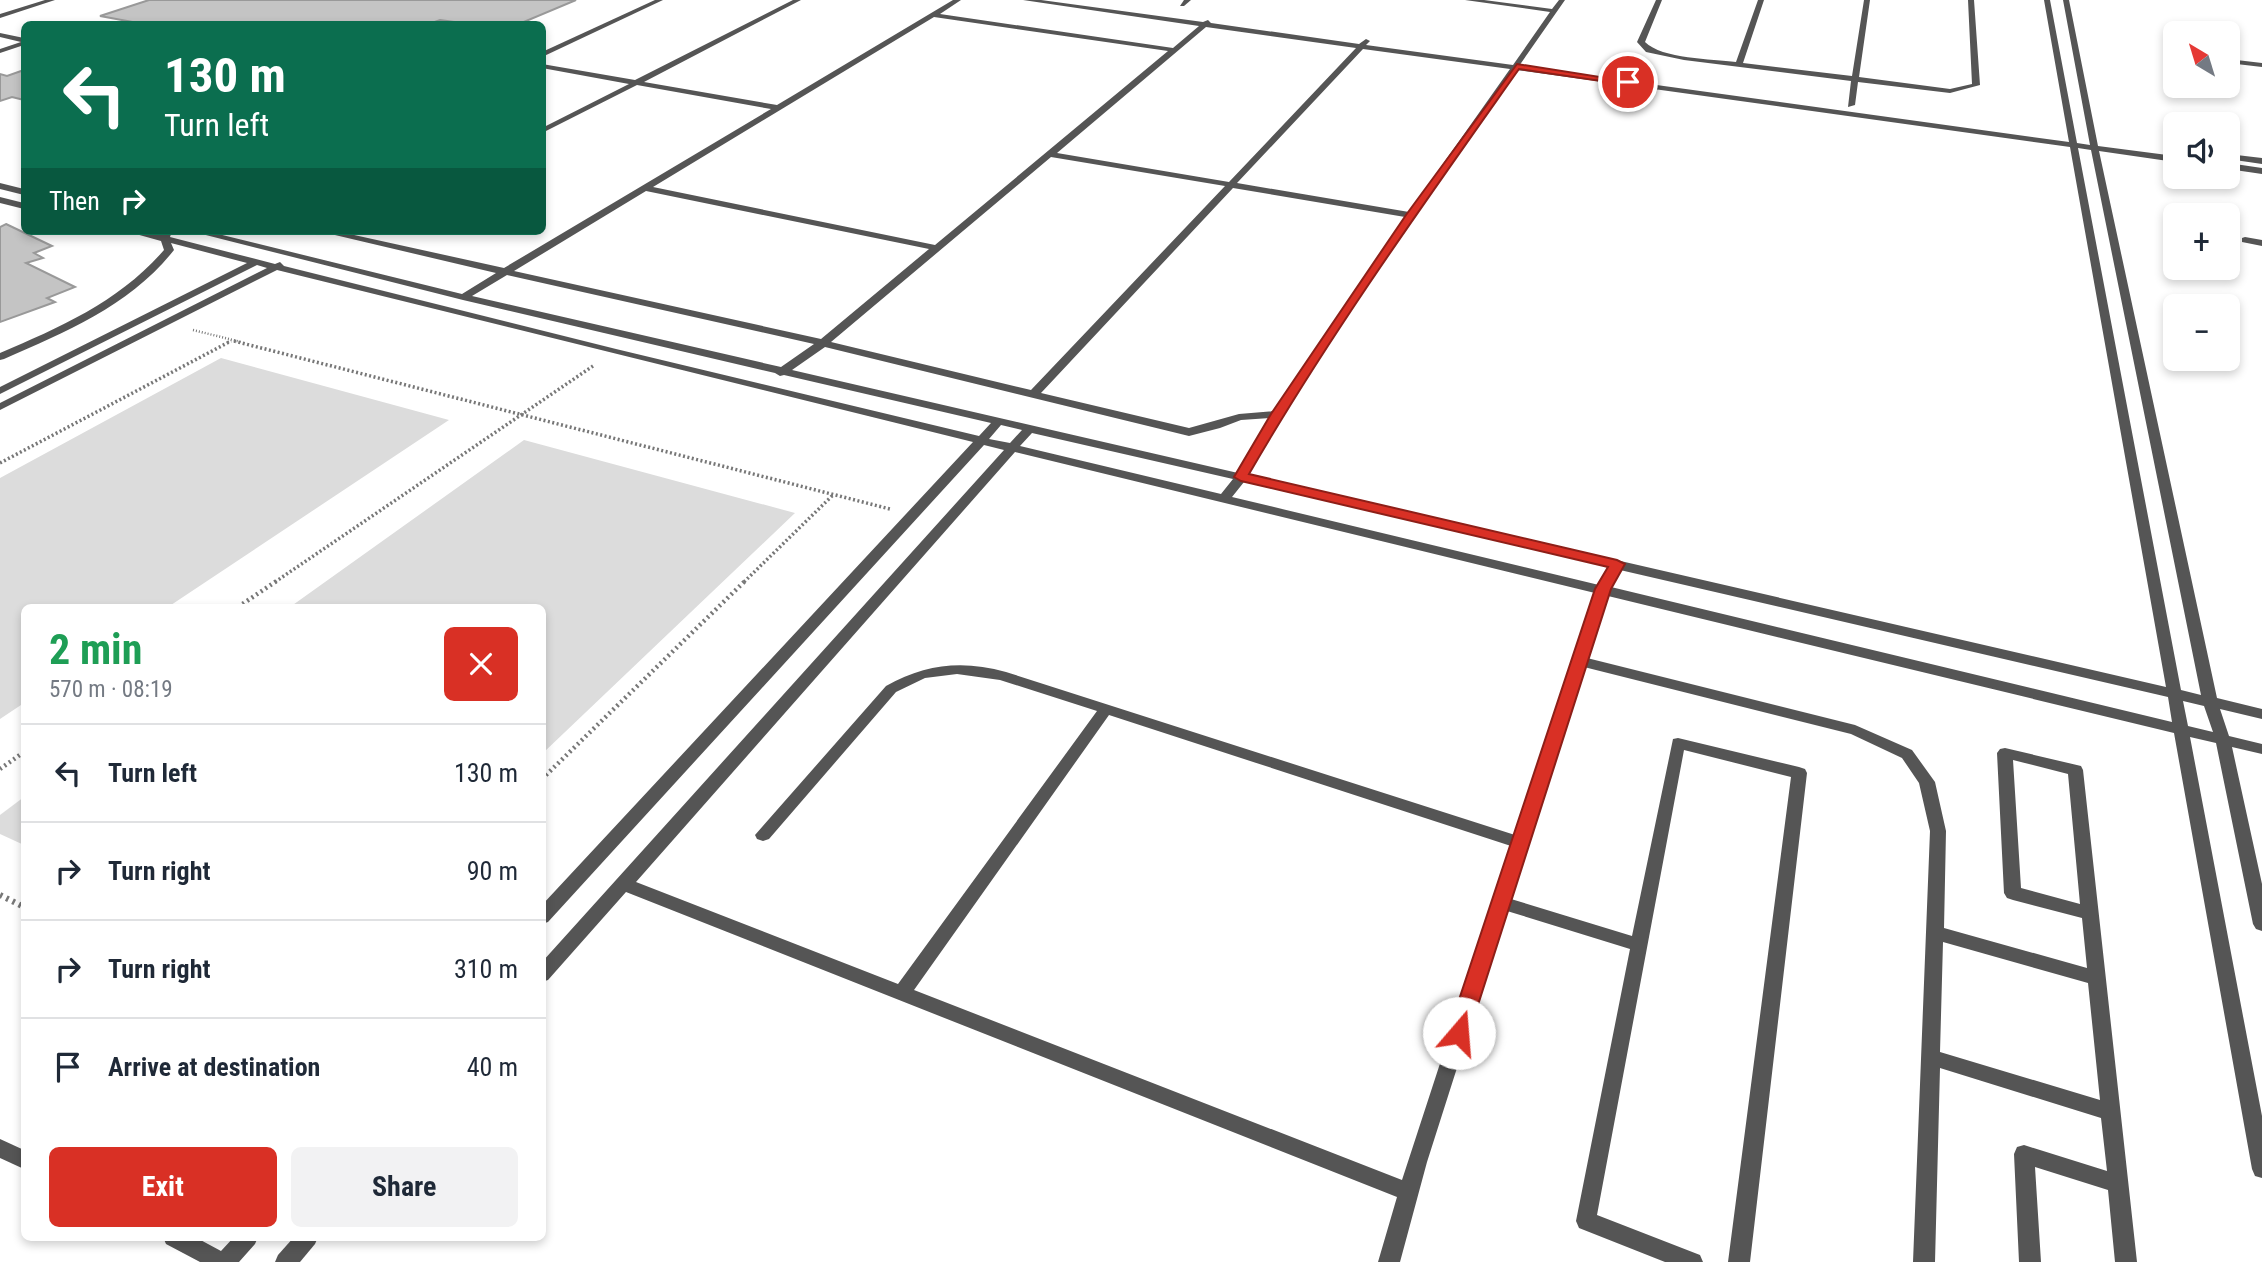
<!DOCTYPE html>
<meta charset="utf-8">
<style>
body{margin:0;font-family:"Roboto Condensed",sans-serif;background:#f2f2f3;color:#1f2937;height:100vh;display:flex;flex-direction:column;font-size:26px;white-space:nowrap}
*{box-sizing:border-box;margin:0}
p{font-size:23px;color:#747a83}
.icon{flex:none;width:38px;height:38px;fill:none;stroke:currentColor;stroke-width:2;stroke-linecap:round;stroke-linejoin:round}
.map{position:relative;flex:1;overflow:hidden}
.drawer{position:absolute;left:21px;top:604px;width:525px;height:637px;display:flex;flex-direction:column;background:#fff;border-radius:10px;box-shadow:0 4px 10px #0003}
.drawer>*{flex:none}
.top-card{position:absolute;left:21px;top:21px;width:525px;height:214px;border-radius:10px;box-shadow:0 4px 10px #0003;background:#0b6e4f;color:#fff;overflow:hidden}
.needle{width:46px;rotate:322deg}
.controls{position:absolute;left:2163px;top:21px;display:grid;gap:14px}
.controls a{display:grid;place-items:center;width:77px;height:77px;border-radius:10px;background:#fff;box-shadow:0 4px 10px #0003;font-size:35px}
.pin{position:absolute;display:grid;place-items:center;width:60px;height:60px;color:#fff;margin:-30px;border:4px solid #fff;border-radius:50%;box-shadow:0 2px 7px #0007}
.me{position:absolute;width:77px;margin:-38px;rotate:18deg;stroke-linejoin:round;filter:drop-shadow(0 0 5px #0008)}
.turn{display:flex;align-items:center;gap:24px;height:147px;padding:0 28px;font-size:32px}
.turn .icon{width:91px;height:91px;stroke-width:2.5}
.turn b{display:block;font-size:49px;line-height:60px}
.then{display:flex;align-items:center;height:66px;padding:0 28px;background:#0003;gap:14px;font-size:26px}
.round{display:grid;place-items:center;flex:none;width:74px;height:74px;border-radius:10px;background:#f2f2f3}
.head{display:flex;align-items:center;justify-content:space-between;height:119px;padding:0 28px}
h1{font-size:42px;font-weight:700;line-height:52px;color:#1e9e55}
.primary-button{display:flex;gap:14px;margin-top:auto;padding:14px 28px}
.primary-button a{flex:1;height:80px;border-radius:10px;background:#d93025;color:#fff;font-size:28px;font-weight:700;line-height:80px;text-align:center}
.primary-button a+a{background:#f2f2f3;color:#1f2937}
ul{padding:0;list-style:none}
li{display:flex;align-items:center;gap:21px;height:98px;padding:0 28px;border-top:2px solid #e0e1e3}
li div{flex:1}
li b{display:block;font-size:26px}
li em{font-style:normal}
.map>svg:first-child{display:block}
.green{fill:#dcdcdc}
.building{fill:#c4c4c4;stroke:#999;stroke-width:2}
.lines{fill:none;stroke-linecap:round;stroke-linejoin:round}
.path-far3{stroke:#777;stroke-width:2.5;stroke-dasharray:1 2;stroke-linecap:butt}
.path-far2{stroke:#777;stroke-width:3.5;stroke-dasharray:2 2.5;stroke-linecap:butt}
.path-far1{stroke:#777;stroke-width:4.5;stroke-dasharray:2 3.5;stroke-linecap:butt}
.path{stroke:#777;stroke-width:6;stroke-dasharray:2.5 4.5;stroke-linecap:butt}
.lane{fill:#555;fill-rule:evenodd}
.route{fill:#d93025;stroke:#8d1f18;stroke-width:2}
</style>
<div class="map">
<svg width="2262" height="1262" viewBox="0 0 2262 1262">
<rect width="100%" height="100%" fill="#fff"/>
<g class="green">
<path d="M221,358L449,420L168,607H24V703L0,719V478Z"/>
<path d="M524,440L795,513L543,753L542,607H290Z"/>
<path d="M24,797V845L0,834V815Z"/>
</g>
<g class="building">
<path d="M149,0H576L519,24H469L440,20L429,24H432H133L138,23L100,16Z"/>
<path d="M24,70V100L12,97L0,101V74L7,76Z"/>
<path d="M6,224L52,246L34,253L43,258L26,263L75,287L47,298L55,302L0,322V227Z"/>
</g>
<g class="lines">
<g class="path-far3">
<path d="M193,330L241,342"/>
<path d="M228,342L231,341"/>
</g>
<g class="path-far2">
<path d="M234,341L890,509"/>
<path d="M0,463L231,341"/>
<path d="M275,582L593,366"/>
<path d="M744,582L834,494"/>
</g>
<g class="path-far1">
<path d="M238,607L278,580"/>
<path d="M0,769L24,752"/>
<path d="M542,779L746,580"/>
</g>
<path class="path" d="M0,895L24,907"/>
<g class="lane">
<path d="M45,0H55L0,18V14Z"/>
<path d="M655,0H663L542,57V52Z"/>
<path d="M793,0H801L644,82L777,105L953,0H961L940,14L1173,48L1199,26L1023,0H1041L1203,22L1208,20L1211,23L1359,44L1366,39L1370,41L1366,45L1513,65L1550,12L1465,0H1484L1552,9L1559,0H1565L1519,66L2069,142L2044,0H2050L2077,143L2090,145L2063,0H2069L2098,146L2175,156V162L2099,151L2217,698L2262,709V719L2220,709L2229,736L2262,744V754L2232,747L2262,884V931L2256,929L2253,924L2216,743L2190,737L2262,1116V1178L2255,1176L2252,1169L2174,733L1608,596L1587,658L1855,725L1912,750L1935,782L1946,831L1944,928L2087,968L2082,918L2013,900L2007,898L2004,893L1997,753L2000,749L2005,748L2081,766L2083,770L2137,1262H2115L2108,1190L2035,1167L2041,1262H2019L2014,1154L2017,1147L2024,1145L2107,1171L2101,1118L1940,1068L1935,1262H1913L1930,831L1919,783L1902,758L1851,734L1584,667L1511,899L1632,936L1673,739L1678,738L1799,767L1805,769L1807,773L1750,1262H1728L1791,777L1684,750L1597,1215L1700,1255L1703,1262H1665L1579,1228L1576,1221L1630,949L1507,911L1427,1162L1400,1262H1378L1397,1197L626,892L548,980L542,982V962L1004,450L984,445L548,922L542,924V905L973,442L277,270L0,410V403L267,268L257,265L0,394V387L247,263L171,243L174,250C131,305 66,332 4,359L0,360V353C61,327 120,301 164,250L161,241L125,231H142L161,235L162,231H172L170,237L275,264L280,262L284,266L616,349L979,436L991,423L784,375L780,376L775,373L463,300L190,231H206L462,294L496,273L318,231H336L504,268L771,109L637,85L542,133V128L629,84L542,68V64L635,80ZM934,17L1168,51L935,245L653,187ZM1206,27L1356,48L1229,182L1057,153ZM1363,49L1510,69L1409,212L1237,183ZM1517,70L2070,147L2166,687L1248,475C1330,335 1424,203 1517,70ZM2078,148L2091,150L2201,695L2181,690ZM1051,157L1225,186L1031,390L831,342ZM1233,188L1405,217L1274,411L1239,414L1189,428L1041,393ZM646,191L929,249L821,339L514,271ZM507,275L814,344L781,367L472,296ZM825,347L1189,436L1220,428L1241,420L1270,418L1238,473L792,370ZM1001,425L1022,430L1010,443L989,439ZM1032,433L1233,479L1221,494L1020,446ZM1015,452L1595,593L1515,835L1006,672C962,660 926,664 886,686L755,835L757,839L763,841L769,839L896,692L925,678L957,674L1000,680L1097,711L898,984L636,882ZM1244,482L1609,567L1599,585L1232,497ZM1620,570L2168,697L2172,722L1611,587ZM2183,701L2204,706L2213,732L2188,726ZM1109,715L1511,846L1402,1180L914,990ZM2013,760L2068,774L2080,904L2021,888ZM1943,942L2088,983L2100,1100L1940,1052Z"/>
<path d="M1184,0H1191L1184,6H1180Z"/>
<path d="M1656,0H1662L1645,42C1662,59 1712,59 1736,62L1758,0H1764L1743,63L1852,76L1864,0H1870L1859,77L1950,89L1972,84L1968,0H1974L1980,85L1950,93L1858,82L1855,105L1848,107L1851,81L1684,60L1646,52L1637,42Z"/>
<path d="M0,33L24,38V45L0,53V49L21,42L0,37Z"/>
<path d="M2228,59L2262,63V67L2228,63Z"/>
<path d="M2228,154L2262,158V164L2228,159Z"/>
<path d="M2228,163L2262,168V174L2228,169Z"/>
<path d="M0,183L24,189V195L0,189Z"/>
<path d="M0,197L24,203V209L0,203Z"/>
<path d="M2245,237L2262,240V246L2242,242V238Z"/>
<path d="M0,1139L24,1150V1169L0,1158Z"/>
<path d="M163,1237H195L221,1251L234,1237H258L255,1244L239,1262H200L166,1244Z"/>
<path d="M294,1237H318L315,1244L300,1262H275L278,1255Z"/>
</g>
</g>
<path class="route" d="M1517,64L1632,82L1628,85L1519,69C1425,202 1330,334 1249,474L1617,560L1625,564L1611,589L1469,1033L1466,1039L1459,1042L1451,1039L1448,1033L1595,589L1608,567L1241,481L1234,477L1271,414L1406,215Z"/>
</svg>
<div class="controls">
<a><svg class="needle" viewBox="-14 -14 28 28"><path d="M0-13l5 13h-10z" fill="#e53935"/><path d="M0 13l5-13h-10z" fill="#747a83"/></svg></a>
<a><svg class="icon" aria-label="sound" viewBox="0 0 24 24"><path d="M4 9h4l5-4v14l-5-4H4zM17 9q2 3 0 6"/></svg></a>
<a>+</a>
<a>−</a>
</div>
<div class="pin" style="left:1628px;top:82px;background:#d93025"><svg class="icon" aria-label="arrive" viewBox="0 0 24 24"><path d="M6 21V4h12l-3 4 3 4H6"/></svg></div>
<svg class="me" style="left:1459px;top:1033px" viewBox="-20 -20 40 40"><circle r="19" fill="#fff"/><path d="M0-13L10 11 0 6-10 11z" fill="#d93025"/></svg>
<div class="top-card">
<div class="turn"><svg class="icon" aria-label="left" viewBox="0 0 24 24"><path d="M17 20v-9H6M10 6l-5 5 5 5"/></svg><div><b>130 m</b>Turn left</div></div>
<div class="then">Then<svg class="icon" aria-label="right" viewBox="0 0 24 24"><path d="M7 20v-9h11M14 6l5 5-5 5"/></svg></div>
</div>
<section class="drawer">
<div class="head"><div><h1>2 min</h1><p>570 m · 08:19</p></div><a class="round" style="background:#d93025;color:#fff"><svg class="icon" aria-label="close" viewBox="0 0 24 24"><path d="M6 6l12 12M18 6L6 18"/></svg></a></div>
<ul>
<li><svg class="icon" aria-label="left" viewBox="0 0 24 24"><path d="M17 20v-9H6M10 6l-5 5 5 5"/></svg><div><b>Turn left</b></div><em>130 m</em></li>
<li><svg class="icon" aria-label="right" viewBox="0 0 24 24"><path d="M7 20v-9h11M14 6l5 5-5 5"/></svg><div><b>Turn right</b></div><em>90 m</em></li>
<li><svg class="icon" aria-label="right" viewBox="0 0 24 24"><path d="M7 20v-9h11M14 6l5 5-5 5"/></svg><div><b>Turn right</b></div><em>310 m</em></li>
<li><svg class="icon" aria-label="arrive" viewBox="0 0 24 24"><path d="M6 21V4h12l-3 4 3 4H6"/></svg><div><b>Arrive at destination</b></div><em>40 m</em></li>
</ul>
<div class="primary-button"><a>Exit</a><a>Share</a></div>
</section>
</div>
